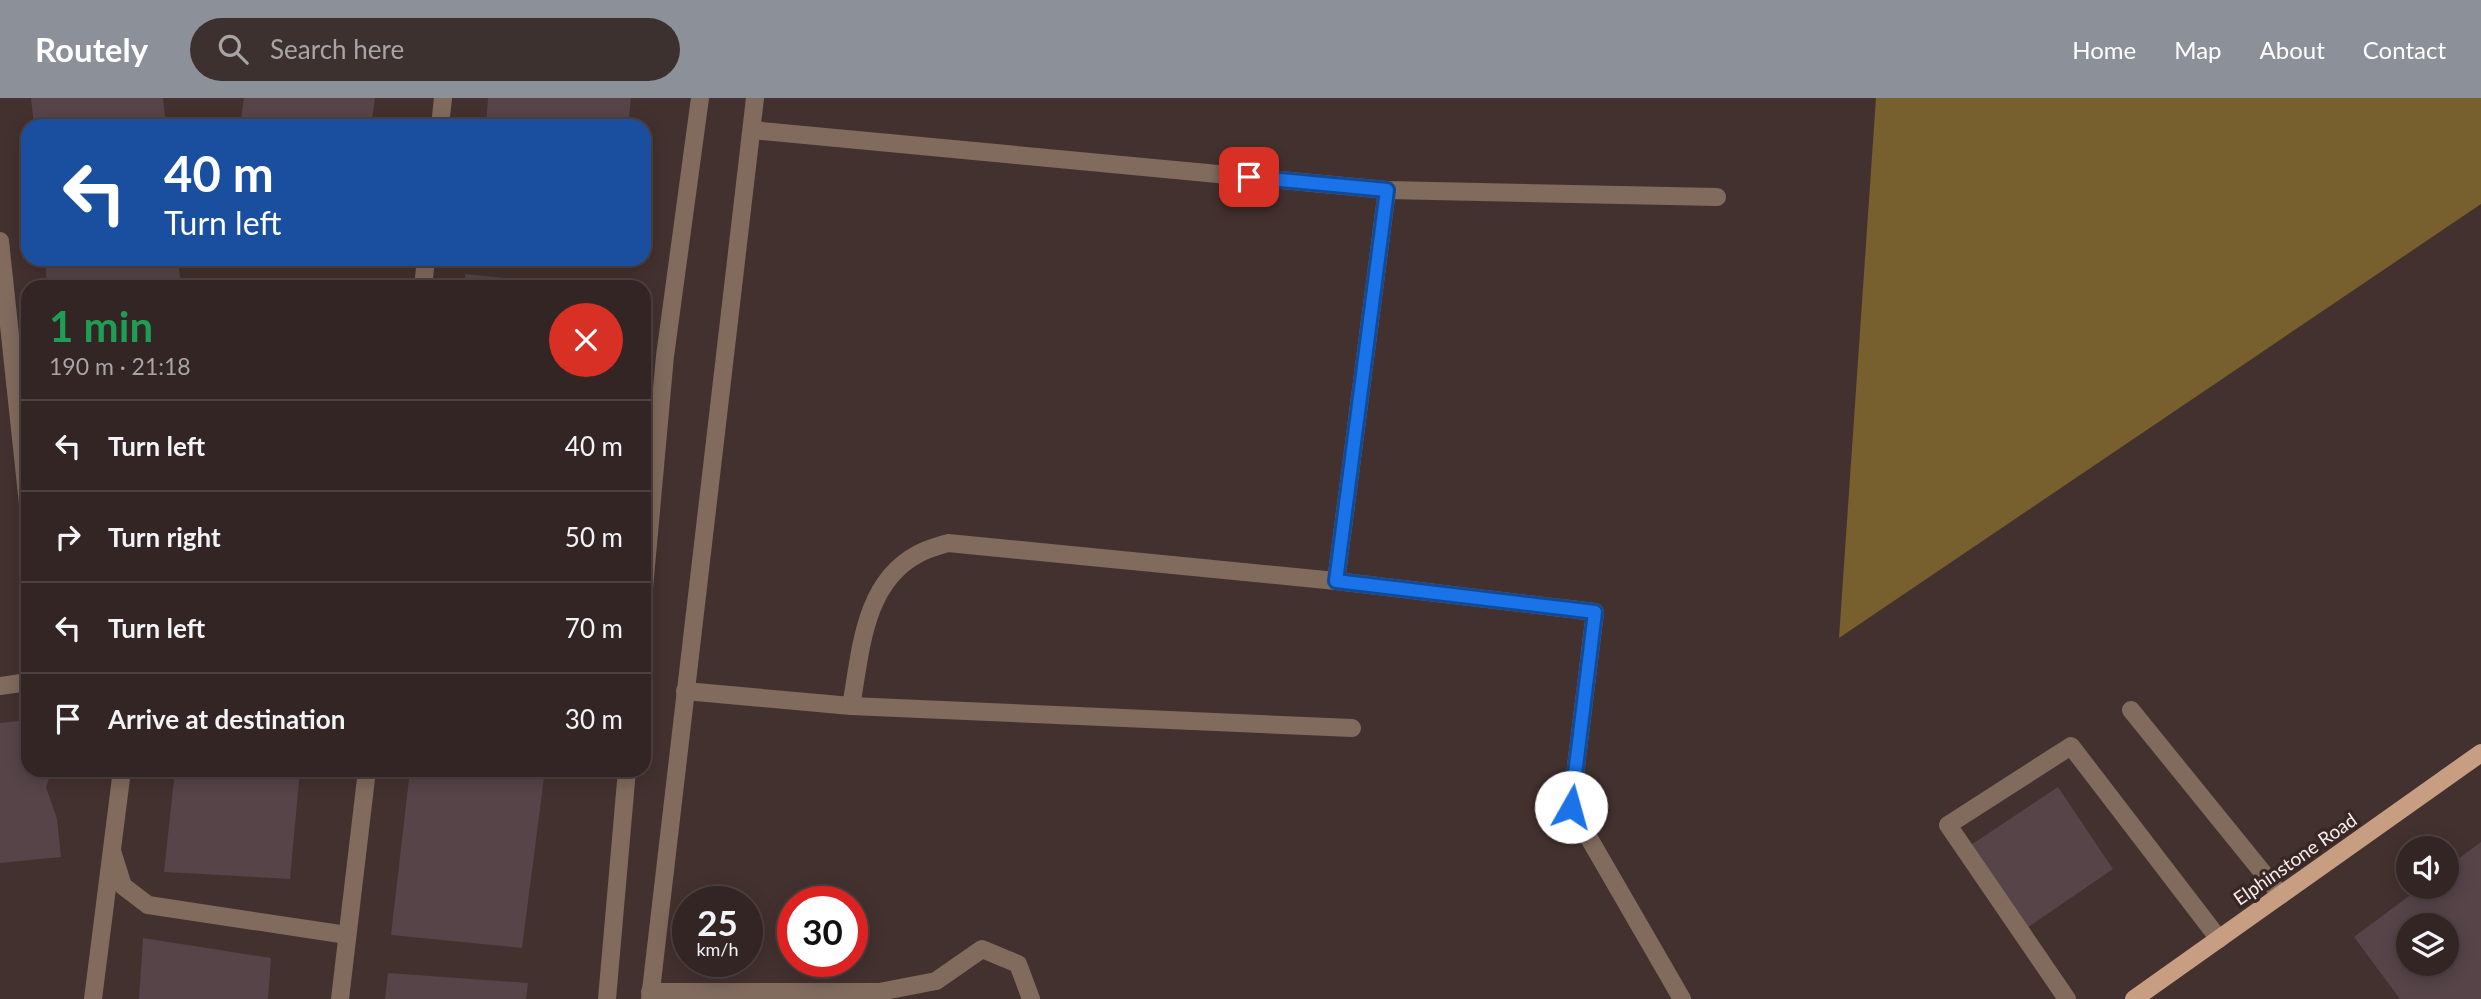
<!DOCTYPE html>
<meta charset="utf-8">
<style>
body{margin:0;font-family:Lato,sans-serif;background:#3d3130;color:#f1f3f6;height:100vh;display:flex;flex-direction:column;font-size:26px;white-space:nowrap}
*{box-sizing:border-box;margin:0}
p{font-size:23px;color:#a8a5a6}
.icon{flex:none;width:38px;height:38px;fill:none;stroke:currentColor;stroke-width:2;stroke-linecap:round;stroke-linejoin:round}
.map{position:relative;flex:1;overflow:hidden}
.sheet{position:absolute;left:21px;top:182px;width:630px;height:497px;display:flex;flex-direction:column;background:#322523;border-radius:21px;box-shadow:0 4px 18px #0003,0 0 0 2px #4d4241}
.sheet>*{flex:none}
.guide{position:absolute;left:21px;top:21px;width:630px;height:147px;border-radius:21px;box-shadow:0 4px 18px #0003,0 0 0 2px #4d4241;background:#1a4fa0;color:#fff;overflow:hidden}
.tools{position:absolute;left:2396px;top:738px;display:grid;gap:14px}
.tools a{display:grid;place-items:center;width:63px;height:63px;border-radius:50%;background:#322523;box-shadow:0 4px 18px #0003,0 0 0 2px #4d4241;font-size:35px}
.speed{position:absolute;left:672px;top:788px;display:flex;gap:14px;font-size:35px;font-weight:700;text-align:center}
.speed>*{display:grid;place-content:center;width:91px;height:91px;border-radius:50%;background:#322523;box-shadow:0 4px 18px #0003,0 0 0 2px #4d4241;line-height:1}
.speed small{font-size:18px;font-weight:400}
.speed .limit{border:10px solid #d22;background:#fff;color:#111}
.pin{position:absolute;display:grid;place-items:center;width:60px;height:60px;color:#fff;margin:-30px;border-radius:14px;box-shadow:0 4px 10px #0006}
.me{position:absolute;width:77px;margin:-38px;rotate:7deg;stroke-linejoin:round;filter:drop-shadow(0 0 5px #0008)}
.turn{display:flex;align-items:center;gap:24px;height:147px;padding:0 28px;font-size:32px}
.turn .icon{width:91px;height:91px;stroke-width:2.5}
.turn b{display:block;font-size:49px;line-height:60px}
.round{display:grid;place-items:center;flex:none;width:74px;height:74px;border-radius:37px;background:#3d3130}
.headline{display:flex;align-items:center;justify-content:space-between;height:119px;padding:0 28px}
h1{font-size:42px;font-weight:700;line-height:52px;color:#1e9e55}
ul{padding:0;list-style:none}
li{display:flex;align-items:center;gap:21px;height:91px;padding:0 28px;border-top:2px solid #4d4241}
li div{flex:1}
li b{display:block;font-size:26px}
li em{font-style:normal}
header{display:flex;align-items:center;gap:42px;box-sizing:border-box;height:98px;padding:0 35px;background:#8c9099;color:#fff}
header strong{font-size:33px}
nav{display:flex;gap:38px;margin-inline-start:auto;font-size:24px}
.search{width:490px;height:63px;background:#3d3130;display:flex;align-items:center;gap:18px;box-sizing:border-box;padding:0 24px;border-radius:38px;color:#a8a5a6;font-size:26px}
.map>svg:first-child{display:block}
.forest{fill:#78602e}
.building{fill:#564449;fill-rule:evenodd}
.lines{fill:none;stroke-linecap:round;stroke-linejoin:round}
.lane{stroke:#806b5d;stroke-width:18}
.street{stroke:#806b5d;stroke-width:18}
.primary{stroke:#c89e82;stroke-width:18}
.route-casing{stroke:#114b97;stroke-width:18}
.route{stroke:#1a73e8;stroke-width:12}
.labels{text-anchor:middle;stroke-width:7;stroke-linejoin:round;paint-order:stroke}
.street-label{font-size:19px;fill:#f8eceb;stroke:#392725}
</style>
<header>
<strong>Routely</strong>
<div class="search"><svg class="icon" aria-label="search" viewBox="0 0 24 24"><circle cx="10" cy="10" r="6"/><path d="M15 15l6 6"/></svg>Search here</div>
<nav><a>Home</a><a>Map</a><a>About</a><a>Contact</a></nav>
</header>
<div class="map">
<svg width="2481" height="901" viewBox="0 0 2481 901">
<rect width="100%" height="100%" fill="#43312f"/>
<path class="forest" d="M1876,0H2481V106L1839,540Z"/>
<g class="building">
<path d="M31,0H163L166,28H34Z"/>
<path d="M244,0H375L371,28H240Z"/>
<path d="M488,0H631L628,28H486Z"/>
<path d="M45,161H178L181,189H47Z"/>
<path d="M465,176L575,187V189H464Z"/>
<path d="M28,622V672H52L46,689L57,721L61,759L0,765V625Z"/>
<path d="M175,672H300L290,781L164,774Z"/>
<path d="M410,672H545L522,850L391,837Z"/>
<path d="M2058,689L2113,771L2024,832L1968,749Z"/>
<path d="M2481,744V901H2400L2354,839L2421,789H2446V770ZM2408,828H2446V866H2408Z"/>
<path d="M143,840L271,860L268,901H139Z"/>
<path d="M388,875L528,885L526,901H385Z"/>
</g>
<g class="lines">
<g class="lane">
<path d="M440,28L443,0"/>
<path d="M0,143L28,406"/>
<path d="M423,189L426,161"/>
<path d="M644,490L665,258L700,0"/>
<path d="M0,588L28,584"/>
<path d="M2131,612L2281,797"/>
<path d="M112,753L123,788L148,807L347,837"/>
<path d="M93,901L122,672"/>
<path d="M340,901L367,672"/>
<path d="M607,901L627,672"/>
<path d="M2067,901L1948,727L2071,648L2219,841"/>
</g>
<g class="street">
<path d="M752,32L1387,92L1717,99"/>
<path d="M1336,483L1387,92"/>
<path d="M685,593L851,608L1352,630"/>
<path d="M851,608C861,554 863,485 918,456C927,451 938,448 948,445L1336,483L1595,514L1571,709L1682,901"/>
<path d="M650,894H879L936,883L982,851L1018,866L1031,901"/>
<path d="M650,901L755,0"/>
</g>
<path class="primary" d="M2134,901L2481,655"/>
</g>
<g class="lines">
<g class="route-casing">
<path id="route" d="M1249,79L1387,92L1336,483L1595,514L1571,709"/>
</g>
<use href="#route" class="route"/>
</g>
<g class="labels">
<g class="street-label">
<text transform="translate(2295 761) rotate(-35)" y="7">Elphinstone Road</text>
</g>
</g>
</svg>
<div class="tools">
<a><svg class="icon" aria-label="sound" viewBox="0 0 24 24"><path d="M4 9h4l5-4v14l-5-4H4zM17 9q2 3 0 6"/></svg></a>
<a><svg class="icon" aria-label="layers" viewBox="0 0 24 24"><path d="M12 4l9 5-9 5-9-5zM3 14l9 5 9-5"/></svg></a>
</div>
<div class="speed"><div>25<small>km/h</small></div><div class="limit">30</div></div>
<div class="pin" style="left:1249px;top:79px;background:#d93025"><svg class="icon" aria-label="arrive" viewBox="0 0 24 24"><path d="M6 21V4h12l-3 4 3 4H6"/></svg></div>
<svg class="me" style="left:1571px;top:709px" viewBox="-20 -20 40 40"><circle r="19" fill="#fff"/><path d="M0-13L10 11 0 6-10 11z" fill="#1a73e8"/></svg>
<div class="guide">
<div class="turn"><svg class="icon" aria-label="left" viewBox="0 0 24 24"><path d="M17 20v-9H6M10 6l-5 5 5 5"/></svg><div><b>40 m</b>Turn left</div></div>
</div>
<section class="sheet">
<div class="headline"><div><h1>1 min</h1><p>190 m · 21:18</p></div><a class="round" style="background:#d93025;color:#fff"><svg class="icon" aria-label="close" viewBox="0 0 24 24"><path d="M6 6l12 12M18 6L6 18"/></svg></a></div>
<ul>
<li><svg class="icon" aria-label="left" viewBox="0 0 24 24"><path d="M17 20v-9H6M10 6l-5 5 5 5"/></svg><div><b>Turn left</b></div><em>40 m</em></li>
<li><svg class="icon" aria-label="right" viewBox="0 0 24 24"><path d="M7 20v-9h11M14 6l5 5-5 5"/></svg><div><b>Turn right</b></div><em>50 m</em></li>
<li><svg class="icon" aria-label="left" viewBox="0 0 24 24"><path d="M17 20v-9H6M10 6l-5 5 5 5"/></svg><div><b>Turn left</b></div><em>70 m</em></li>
<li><svg class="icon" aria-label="arrive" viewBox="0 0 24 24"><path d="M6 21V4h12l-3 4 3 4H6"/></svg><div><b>Arrive at destination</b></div><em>30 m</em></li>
</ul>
</section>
</div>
